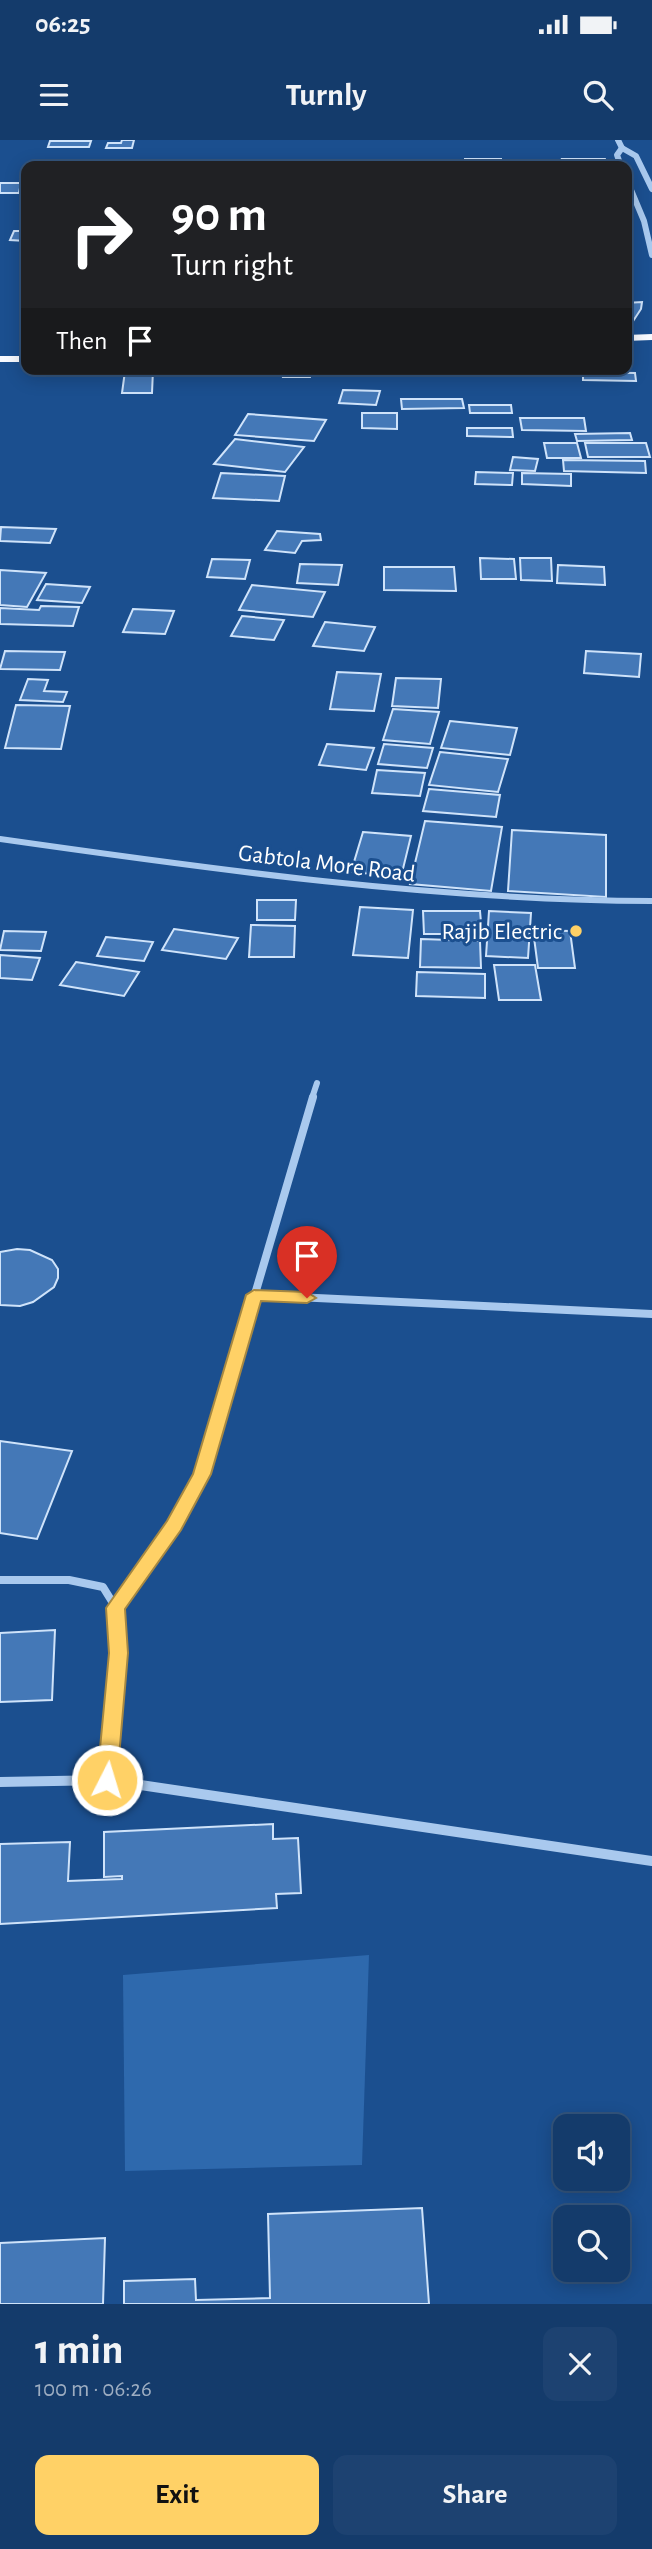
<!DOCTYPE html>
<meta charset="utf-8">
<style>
body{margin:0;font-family:"Alegreya Sans",sans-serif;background:#1d4271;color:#f1f3f6;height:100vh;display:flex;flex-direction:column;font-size:26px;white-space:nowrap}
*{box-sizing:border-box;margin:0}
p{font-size:23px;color:#9dadc1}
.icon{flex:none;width:38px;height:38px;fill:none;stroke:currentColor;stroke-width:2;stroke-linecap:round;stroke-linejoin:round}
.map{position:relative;height:2164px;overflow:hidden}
.panel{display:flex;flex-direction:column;background:#143b6b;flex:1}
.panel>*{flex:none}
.top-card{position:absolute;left:21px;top:21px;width:611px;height:214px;border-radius:14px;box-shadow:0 4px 18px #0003,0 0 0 2px #33557e;background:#202124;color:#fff;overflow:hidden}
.controls{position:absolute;left:553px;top:1974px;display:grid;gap:14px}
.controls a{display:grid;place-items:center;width:77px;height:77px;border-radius:14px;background:#143b6b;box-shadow:0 4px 18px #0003,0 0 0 2px #33557e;font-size:35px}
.pin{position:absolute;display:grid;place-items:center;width:60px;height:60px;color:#fff;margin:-72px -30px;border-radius:50% 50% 50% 0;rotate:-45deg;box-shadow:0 0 7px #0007}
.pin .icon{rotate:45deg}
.me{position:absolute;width:77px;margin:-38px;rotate:5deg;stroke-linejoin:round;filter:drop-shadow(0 0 5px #0008)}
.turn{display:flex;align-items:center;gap:24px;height:147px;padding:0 35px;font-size:32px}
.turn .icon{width:91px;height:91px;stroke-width:2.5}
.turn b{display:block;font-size:49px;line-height:60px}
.then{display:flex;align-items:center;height:66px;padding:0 35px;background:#0003;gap:14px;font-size:26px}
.round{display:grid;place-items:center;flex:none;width:74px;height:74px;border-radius:14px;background:#1d4271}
.head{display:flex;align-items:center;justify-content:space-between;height:119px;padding:0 35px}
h1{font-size:42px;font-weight:700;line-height:52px}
.button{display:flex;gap:14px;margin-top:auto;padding:14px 35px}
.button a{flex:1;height:80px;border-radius:14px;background:#ffd166;color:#111;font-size:28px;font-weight:700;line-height:80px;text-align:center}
.button a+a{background:#1d4271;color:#f1f3f6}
.status{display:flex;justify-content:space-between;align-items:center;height:49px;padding:0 35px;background:#143b6b;direction:ltr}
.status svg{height:19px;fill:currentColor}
header{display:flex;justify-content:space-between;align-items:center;height:91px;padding:0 35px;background:#143b6b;font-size:32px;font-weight:700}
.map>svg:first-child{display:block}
.green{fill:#2e69ad}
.building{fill:#4478b7;stroke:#cfe3fa;stroke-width:2}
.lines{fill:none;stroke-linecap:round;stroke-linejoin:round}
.minor-far2{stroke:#a9c9ee;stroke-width:6}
.minor-far1{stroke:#a9c9ee;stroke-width:8}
.minor{stroke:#a9c9ee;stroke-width:10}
.tertiary{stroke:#a9c9ee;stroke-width:6}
.trunk{fill:#f8faff;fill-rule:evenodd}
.route{fill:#ffd166;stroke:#a68842;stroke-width:2}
.poi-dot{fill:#ffd166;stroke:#1b4f8f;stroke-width:2.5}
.labels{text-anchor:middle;stroke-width:6;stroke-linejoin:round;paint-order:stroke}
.street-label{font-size:24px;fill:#fff;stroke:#1b4f8f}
.poi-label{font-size:24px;fill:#fff;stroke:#1b4f8f;text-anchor:end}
</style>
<div class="status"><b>06:25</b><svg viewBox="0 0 49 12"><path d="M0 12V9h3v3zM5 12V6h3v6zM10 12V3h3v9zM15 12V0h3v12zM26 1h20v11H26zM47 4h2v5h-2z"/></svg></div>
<header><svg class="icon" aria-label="menu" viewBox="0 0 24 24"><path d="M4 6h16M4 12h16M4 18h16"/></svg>Turnly<svg class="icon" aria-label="search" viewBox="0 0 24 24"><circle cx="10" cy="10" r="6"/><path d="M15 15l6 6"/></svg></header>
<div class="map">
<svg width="652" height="2164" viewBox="0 0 652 2164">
<rect width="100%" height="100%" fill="#1b4f8f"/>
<path class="green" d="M369,1815L362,2025L125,2031L123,1835Z"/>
<g class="building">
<path d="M122,0H134L132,8H106L108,3H121Z"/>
<path d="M50,1H91L89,7H48Z"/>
<rect x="465" y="19" width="36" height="7"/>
<path d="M562,19H605L608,26H564Z"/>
<path d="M0,43H21L19,53H0Z"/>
<path d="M14,91H26V101L10,100Z"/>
<path d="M642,162L641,169L626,192V163Z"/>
<path d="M284,229H311L310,237H283Z"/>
<path d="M153,230L152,253H122L125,231Z"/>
<path d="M583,232L635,233L636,241L583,240Z"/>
<path d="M343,250L380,251L376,265L339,263Z"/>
<path d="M401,259H462L464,268L402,269Z"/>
<path d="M469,265H511L512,273H470Z"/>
<path d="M362,273H397V289L362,288Z"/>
<path d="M248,274L326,280L314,301L235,295Z"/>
<path d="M520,278H584L586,291L522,290Z"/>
<path d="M467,288H512L513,297L467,296Z"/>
<path d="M630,293L632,300L577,301L575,294Z"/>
<path d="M235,299L304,307L285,332L214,324Z"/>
<path d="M544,303H577L581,318H547Z"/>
<path d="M585,303H646L650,317H588Z"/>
<path d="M513,317L538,319L535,331L510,330Z"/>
<path d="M563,320L645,321L646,333L564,331Z"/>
<path d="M476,332L513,333L512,345L475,344Z"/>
<path d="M221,333L285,336L279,361L213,358Z"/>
<path d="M522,333L571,334V346L522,344Z"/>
<path d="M1,387L56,389L50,403L0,401Z"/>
<path d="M277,391L320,394L321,400L302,401L295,413L265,410Z"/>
<path d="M480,418L514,419L516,439H481Z"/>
<path d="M520,418H551L552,441L521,440Z"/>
<path d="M212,419L250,420L245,439L207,437Z"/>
<path d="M300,424L342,425L338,445L297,443Z"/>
<path d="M558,425L604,427L605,445L557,443Z"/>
<path d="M384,427H454L456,451L384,450Z"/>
<path d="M0,430L46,433L27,467L0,465Z"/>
<path d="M46,444L90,447L82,463L37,460Z"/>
<path d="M252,445L325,452L313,477L239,470Z"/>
<path d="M41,466L79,467L73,486L0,484V468L39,470Z"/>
<path d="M133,469L174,471L165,494L123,492Z"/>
<path d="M242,476L284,480L274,500L231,496Z"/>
<path d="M325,482L375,487L364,511L313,506Z"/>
<path d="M5,511L65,512L60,530L0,529Z"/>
<path d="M586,511L641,514L639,537L584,533Z"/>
<path d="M337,532L381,534L374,571L330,569Z"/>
<path d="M396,538L441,539L438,568L392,566Z"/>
<path d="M28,539L48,540L44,551L67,552L63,562L20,560Z"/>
<path d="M16,565L70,566L61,609L5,608Z"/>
<path d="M393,569L439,572L430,604L383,600Z"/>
<path d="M450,581L517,588L510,615L441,608Z"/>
<path d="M327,604L374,608L366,630L319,625Z"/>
<path d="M384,604L433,608L427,628L378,624Z"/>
<path d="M440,612L508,619L498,652L429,645Z"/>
<path d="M377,630L425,633L420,656L372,653Z"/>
<path d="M429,649L500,655L496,677L423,671Z"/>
<path d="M425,681L502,687L491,751L410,744Z"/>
<path d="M512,690L606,695V757L508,751Z"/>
<path d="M363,692L411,696L401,737L351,732Z"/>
<path d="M257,760H296L295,780H257Z"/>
<path d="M360,767L413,770L408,818L353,815Z"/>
<path d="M423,771H480L482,794H424Z"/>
<path d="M489,771L531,773L528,818L486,816Z"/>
<path d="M251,785L295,786L294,817H249Z"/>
<path d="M174,789L238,798L226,819L162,810Z"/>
<path d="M533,790L570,791L575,828H538Z"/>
<path d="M4,791L46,792L41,811L0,810Z"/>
<path d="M106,797L153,802L144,821L97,816Z"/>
<path d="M421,799L480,801L481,828L420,827Z"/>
<path d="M0,815L40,818L32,840L0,838Z"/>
<path d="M76,822L139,832L124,856L60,845Z"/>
<path d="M494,825H535L541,860H499Z"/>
<path d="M417,832L485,834V858L416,856Z"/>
<path d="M17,1109L30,1110L52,1120L58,1129V1138L54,1147L33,1162L20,1166L0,1165V1112Z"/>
<path d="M0,1301L72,1311L37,1399L0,1393Z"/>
<path d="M55,1490L52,1560L0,1562V1493Z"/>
<path d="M273,1684V1699L298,1698L301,1753L276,1754L277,1768L0,1784V1704L70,1702L68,1741L122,1739V1736L104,1737V1692Z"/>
<path d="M422,2068L429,2164H124V2141L195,2139L196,2160L270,2158L268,2074Z"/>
<path d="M105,2098L103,2164H0V2103Z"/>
</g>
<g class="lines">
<g class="minor-far2">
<path d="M0,699C217,730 432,760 652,761"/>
<path d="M312,958L317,943"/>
</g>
<g class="minor-far1">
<path d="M254,1155L652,1174"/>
<path d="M0,1440H69L103,1447L116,1468L117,1484"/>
<path d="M116,1468L174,1386L202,1334L313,957"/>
</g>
<g class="minor">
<path d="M107,1640L119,1513L117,1482"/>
<path d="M0,1642L107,1640L652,1721"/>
</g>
<g class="tertiary">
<path d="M618,0L622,8L636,16L652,49"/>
<path d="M621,26L617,15L622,8"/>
<path d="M626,38L644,81L652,115"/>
</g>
<g class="trunk">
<path d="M652,194V200L626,201V195Z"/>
<rect x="0" y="216" width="26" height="6"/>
</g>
</g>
<path class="route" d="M254,1150L307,1152L316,1158L307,1163L261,1161L211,1334L181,1390L125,1469L128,1513L117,1640L114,1646L107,1649L100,1646L97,1640L109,1513L106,1468L167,1381L193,1334L246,1155Z"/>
<circle class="poi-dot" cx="576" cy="791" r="7"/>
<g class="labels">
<g class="street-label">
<text transform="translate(327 723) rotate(7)" y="8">Gabtola More Road</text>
</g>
<g class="poi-label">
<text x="562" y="799">Rajib Electric</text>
</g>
</g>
</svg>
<div class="controls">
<a><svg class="icon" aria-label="sound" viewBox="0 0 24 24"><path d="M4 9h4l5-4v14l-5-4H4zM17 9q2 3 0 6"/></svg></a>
<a><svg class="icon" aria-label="search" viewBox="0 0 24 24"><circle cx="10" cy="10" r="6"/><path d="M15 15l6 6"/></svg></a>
</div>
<div class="pin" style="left:307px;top:1158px;background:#d93025"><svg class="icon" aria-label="arrive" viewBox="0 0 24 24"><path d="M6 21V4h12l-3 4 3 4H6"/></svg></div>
<svg class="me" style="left:107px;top:1640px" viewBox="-20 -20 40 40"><circle r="17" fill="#ffd166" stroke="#fff" stroke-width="3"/><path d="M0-11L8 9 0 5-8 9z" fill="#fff"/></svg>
<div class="top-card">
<div class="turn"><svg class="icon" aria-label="right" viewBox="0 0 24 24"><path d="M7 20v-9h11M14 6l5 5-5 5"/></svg><div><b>90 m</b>Turn right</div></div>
<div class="then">Then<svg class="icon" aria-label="arrive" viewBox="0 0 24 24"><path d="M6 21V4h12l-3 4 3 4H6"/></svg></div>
</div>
</div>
<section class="panel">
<div class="head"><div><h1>1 min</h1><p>100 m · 06:26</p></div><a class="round"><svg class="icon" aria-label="close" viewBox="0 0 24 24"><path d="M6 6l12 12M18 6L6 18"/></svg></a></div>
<div class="button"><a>Exit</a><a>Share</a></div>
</section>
